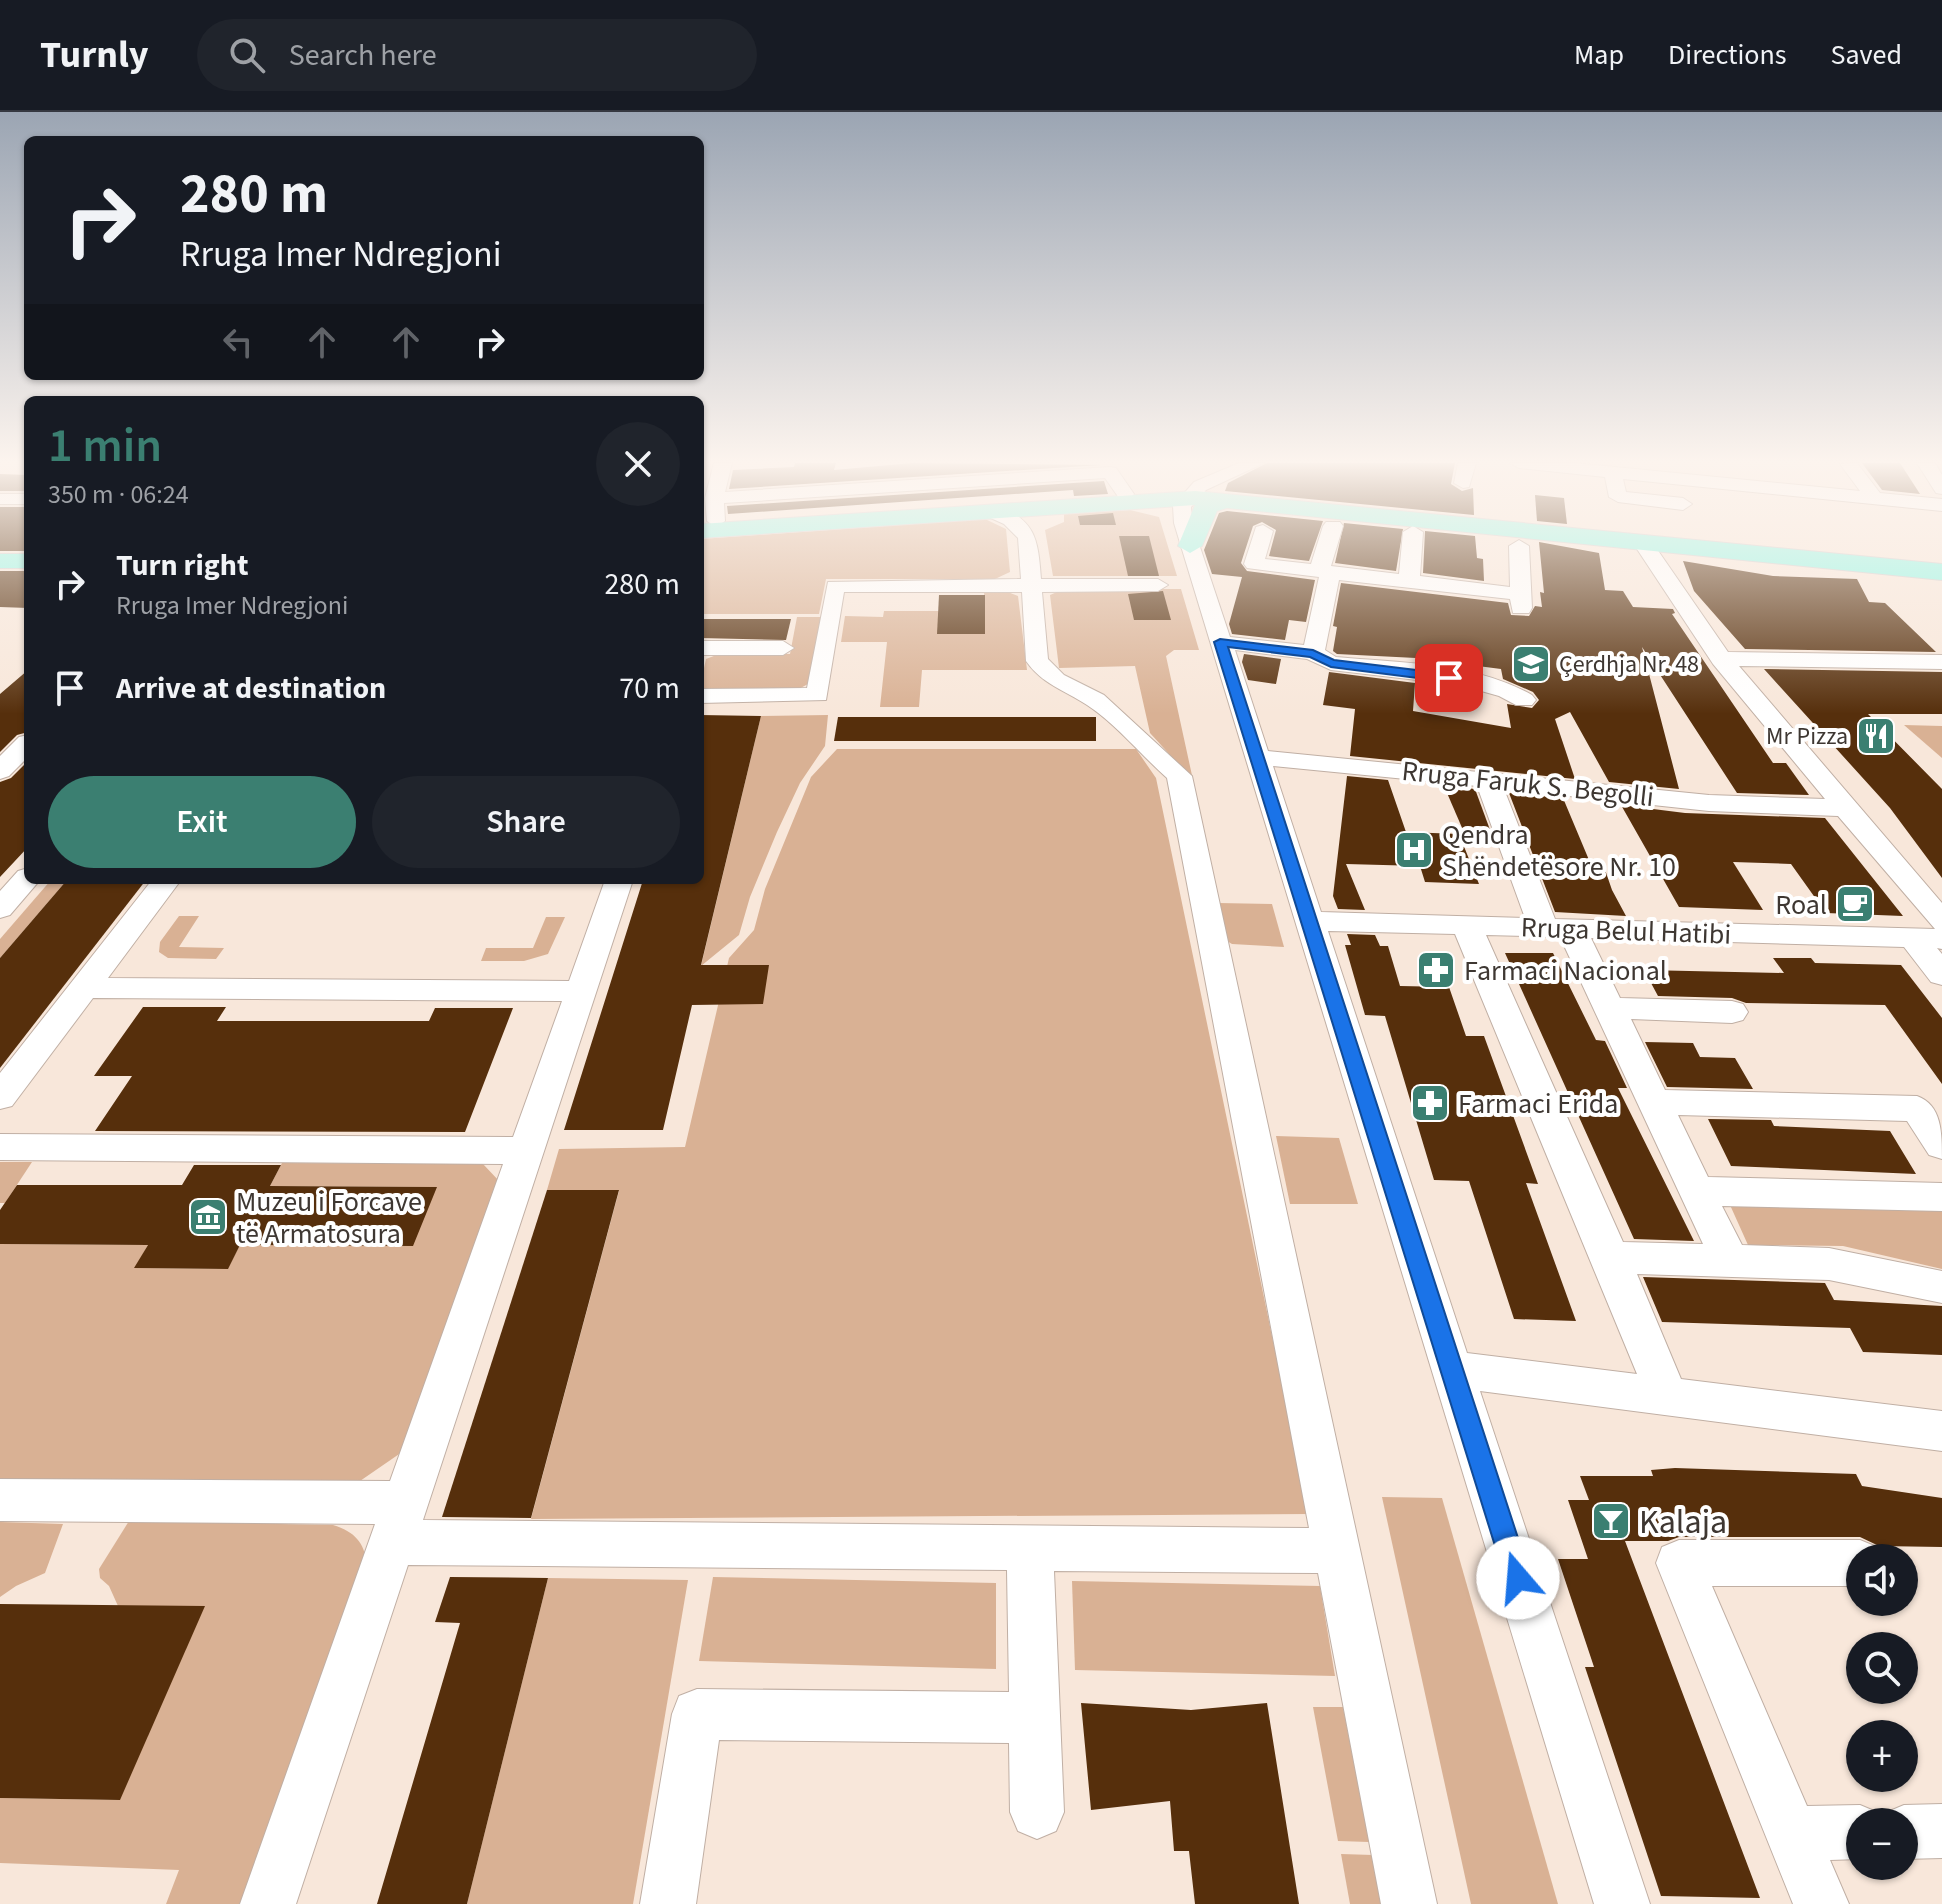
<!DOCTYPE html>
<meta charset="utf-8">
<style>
body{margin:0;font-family:"Source Sans 3",sans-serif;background:#20242c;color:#f1f3f6;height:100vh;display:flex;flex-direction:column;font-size:30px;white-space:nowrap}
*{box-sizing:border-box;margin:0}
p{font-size:26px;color:#9ea1a6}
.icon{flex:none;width:44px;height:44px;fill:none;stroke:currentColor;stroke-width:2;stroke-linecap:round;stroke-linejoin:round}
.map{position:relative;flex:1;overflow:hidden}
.drawer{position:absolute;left:24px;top:284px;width:680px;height:488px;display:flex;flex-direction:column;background:#171b24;border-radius:12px;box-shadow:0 2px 6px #0004}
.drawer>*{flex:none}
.top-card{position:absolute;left:24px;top:24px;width:680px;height:244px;border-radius:12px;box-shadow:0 2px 6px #0004;background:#171b24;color:#f1f3f6;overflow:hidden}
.buttons{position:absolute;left:1846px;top:1432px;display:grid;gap:16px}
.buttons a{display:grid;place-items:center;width:72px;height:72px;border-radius:50%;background:#171b24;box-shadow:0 2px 6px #0004;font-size:40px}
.pin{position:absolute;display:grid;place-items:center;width:68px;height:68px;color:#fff;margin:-34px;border-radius:16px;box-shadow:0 4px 12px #0006}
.me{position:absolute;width:88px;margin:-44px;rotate:342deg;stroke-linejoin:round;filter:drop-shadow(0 0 6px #0008)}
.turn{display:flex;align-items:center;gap:28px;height:168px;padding:0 24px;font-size:36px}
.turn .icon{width:104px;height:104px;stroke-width:2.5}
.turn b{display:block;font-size:56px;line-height:68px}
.lanes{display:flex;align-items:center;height:76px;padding:0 24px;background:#0003;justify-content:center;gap:40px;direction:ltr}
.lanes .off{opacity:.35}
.round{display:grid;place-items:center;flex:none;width:84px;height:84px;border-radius:42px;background:#20242c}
.headline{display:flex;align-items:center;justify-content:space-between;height:136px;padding:0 24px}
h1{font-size:48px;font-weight:600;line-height:60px;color:#3b7f71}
.button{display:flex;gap:16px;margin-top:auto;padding:16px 24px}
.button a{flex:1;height:92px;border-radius:48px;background:#3b7f71;color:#fff;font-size:32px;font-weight:600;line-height:92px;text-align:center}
.button a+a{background:#20242c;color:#f1f3f6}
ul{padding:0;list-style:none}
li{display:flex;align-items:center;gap:24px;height:104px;padding:0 24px}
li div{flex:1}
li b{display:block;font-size:30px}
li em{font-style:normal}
header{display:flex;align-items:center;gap:48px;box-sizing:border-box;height:112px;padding:0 40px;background:#171b24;border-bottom:2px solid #363941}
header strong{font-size:38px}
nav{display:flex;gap:44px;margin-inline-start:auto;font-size:28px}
.search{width:560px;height:72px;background:#20242c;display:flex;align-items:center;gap:20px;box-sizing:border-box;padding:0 28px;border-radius:44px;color:#9ea1a6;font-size:30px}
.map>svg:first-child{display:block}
.green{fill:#d9b194}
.building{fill:#562f0c}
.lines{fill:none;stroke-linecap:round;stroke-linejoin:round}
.minor-casing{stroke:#c0afa4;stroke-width:2}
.major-casing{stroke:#d1cfce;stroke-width:2}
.minor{fill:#fff;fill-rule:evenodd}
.major{fill:#8ff7e5;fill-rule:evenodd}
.route{fill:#1a73e8;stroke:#114b97;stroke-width:2}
.labels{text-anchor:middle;stroke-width:8;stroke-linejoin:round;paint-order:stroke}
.far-poi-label{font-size:24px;fill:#3e3732;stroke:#fff;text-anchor:start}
.street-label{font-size:28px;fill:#3e3732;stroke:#fff}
.poi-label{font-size:28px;fill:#3e3732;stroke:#fff;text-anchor:start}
.near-poi-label{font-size:34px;fill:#3e3732;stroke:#fff;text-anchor:start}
</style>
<header>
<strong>Turnly</strong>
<div class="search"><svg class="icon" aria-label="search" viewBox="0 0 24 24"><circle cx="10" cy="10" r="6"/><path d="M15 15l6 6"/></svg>Search here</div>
<nav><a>Map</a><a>Directions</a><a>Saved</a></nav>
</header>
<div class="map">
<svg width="1942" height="1792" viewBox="0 0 1942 1792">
<rect width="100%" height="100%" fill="#f8e7da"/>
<g class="green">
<path d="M1130,398L1159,405L1177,464H1053L1045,418L1064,410V402Z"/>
<path d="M985,407L1006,417L1010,460L995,467H826L819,502H700V427Z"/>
<path d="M984,477H1000L1018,484L1027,558H922L919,595H880L887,530H841L845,504L883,505L884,499H938L985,521Z"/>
<path d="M1064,477H1181L1199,538H1174L1166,544L1193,668L1150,621L1135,554L1059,556L1050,483Z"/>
<path d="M797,505H821L808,572L795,579L709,580L700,574L706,547L719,542H790Z"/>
<path d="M828,603L825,634L800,671L777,720L750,785L739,823L701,854L761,604Z"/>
<path d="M1904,613L1942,614V646Z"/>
<path d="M837,637H1136L1156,666L1309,1402L531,1407L619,1079L547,1078L559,1037L685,1035L729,846L754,818L765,777L811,665Z"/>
<path d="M51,768H67L0,846V827Z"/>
<path d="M1218,791L1272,792L1284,835L1232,832L1227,829Z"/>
<path d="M179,804H199L179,835L224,836L216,847L168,846L159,840L160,830Z"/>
<path d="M546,805H565L548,842L524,849H481L486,836H533Z"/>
<path d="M1276,1024L1339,1026L1358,1092H1290Z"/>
<path d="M0,1050H32L5,1091H0Z"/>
<path d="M282,1051L483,1052L500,1070L405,1338L360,1369L0,1367V1132L148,1133L135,1156L227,1157L240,1133L436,1075L270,1074Z"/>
<path d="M1730,1093L1942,1099V1157L1843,1134L1748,1133Z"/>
<path d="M1382,1385L1442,1386L1558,1792H1471Z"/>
<path d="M129,1409L333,1413C355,1420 364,1430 367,1452L240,1792H166L179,1758L0,1751V1686L120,1688L118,1494L109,1474L100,1466L99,1457Z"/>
<path d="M0,1410L63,1412L45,1461L16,1474L0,1485Z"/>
<path d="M713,1465L996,1471V1557L699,1549Z"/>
<path d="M548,1466L688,1468L633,1792H467Z"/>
<path d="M1072,1469L1320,1474L1335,1564L1075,1558Z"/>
<path d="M1313,1595H1343L1369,1730L1338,1729Z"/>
<path d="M1341,1742L1373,1743L1383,1792H1350Z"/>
</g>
<g class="building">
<path d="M795,351H836L834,358L912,351L1101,353L729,377L733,358L794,355Z"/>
<path d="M1267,351H1455L1451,372L1462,379L1473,376L1474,403L1225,379L1228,371Z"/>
<path d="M1862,351H1900L1920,382L1882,378Z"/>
<path d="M0,362L28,363V379H0Z"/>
<path d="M1104,369L1108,382L1074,384L1073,378L728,402L727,394Z"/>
<path d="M1535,383L1564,386L1567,412L1537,409Z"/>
<rect x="0" y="395" width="28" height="44"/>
<path d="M1227,399L1323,409L1309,449L1269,444L1276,418L1262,410L1253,414L1241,451L1247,459L1315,468L1306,510L1289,508L1285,528L1232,522L1229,512L1242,465L1212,462L1204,438L1219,401Z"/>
<path d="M1113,401L1116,413H1080L1078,404Z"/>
<path d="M1344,411L1403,417L1396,459L1335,451Z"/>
<path d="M1425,419L1475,424L1477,446L1483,447L1484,469L1423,461Z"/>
<path d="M1119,424H1149L1159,464H1128Z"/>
<path d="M1539,430L1599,441L1605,478L1623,479L1633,495L1673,497L1675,501L1672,502L1773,651H1786L1809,683L1737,681L1642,535L1679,677L1609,670L1570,600L1555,607L1575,667L1350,644L1355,597L1323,593L1329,560L1415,571L1413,599L1511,616L1507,592L1532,596L1539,588L1533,580L1503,567L1501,557L1416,546L1337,542L1333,539L1337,515L1333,514L1341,471L1508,491L1511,503L1529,504L1535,494L1542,495L1540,480L1544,481Z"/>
<path d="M1683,449L1773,464L1857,467L1869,490L1885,491L1936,540L1745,537L1694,479Z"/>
<path d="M0,459H28V496L0,495Z"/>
<path d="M1163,479L1171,508H1134L1128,482Z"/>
<path d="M939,483H985V522H937Z"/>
<path d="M700,507H791L786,528L700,526Z"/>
<path d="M1244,542L1281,547L1276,572L1248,568L1242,550Z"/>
<path d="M1764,557L1942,560V602H1868L1942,677V766L1890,696Z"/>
<path d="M28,558V620L17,623L0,640V582Z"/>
<path d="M700,603L761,604L701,853H769L763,892L692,893L663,1018H564L643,768H700Z"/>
<path d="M838,605H1096V629H834Z"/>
<path d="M28,649V735L0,765V670L11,666Z"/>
<path d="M1347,664L1388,668L1406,720L1459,722L1479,772L1425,770L1420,754L1346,752L1365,798L1338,797L1333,784Z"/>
<path d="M1444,674L1475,677L1493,726L1466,725Z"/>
<path d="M1509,681L1563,686L1589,748L1602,749L1612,778L1626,804L1555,800Z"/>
<path d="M1621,693L1685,701L1825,706L1903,804L1826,801L1791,752L1733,750L1763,798L1679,795Z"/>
<path d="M67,768H146L0,956V846Z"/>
<path d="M1347,822L1375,823L1380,834H1388L1400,874L1449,875L1466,924H1484L1538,1072L1526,1071L1576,1209L1514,1207L1469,1069L1434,1068L1385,904L1365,903L1345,833H1351Z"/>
<path d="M1505,841H1553L1596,928L1605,929L1627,976H1618L1694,1129L1634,1127Z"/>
<path d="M1773,846H1811L1815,851L1901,853L1942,906V972L1885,893L1746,891L1732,886L1658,884L1644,858L1784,861Z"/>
<path d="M143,895H226L217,909H429L435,896H513L465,1020L95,1019L132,964H94Z"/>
<path d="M1645,930L1693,931L1700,945L1735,946L1753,977L1667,975Z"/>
<path d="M1708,1007L1771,1008L1774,1014L1890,1019L1916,1062L1731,1054Z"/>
<path d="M194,1053H281L270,1074L437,1075L413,1134L240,1133L228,1157L134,1156L148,1133L0,1132V1098L17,1073H182Z"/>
<path d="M547,1078H619L531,1406L442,1405Z"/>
<path d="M1643,1165L1825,1171L1834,1188L1942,1194V1243L1863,1240L1850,1216L1662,1210Z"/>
<path d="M1675,1356L1856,1362L1862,1374L1942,1386V1435L1879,1434L1860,1425H1679L1668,1429H1625L1760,1786L1661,1784L1585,1555H1594L1558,1447H1588L1568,1388H1589L1580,1364H1653L1651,1358Z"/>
<path d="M450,1465L548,1466L467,1792H377L460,1511L435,1510Z"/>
<path d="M0,1492L205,1494L120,1688L0,1686Z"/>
<path d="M1081,1591L1191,1598L1267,1591L1299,1792H1195L1189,1739H1174L1170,1689L1091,1698Z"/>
</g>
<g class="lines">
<g class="minor-casing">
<g id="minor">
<path d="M714,351H732L725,380L1110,355L1116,356L1134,382L1131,386H1119L1105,366L724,391L725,409L716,415L707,409L705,386Z"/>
<path d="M1239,351H1264L1206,378L1191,395L1192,411L1230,525L1304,533L1319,465L1247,456L1244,452L1256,415L1263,413L1273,419L1265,447L1311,452L1323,414L1326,410H1340L1343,414L1331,454L1399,462L1403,420L1413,414L1423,420L1420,464L1510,475L1509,434L1519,428L1529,434L1532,496L1529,501H1513L1510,487L1339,468L1325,538L1336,545C1401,551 1474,550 1532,583L1536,588L1532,593H1516L1499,584L1460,573L1331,558L1307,547L1235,538L1268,639L1709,683L1825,687L1713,552L1633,431L1643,425L1650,427L1728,540L1942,543V557L1739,554L1942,791V837L1937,836L1942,842V873L1931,870L1904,835L1591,826L1620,886L1732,889L1743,892L1748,900L1743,908L1732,911L1631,907L1665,978L1917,984C1942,993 1942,1021 1942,1047L1929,1043L1907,1009L1678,1003L1708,1065L1942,1071V1099L1722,1094L1742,1133L1829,1136L1942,1159V1191L1829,1168L1637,1162L1681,1267L1942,1299V1339L1480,1279L1650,1792H1594L1174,411L1173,394L1194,370ZM1273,654L1477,674L1525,806L1321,800ZM1504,677L1709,699L1838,704L1935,817L1555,807ZM1328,819L1455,822L1637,1262L1467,1241ZM1486,823L1560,825L1703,1132L1623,1130Z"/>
<path d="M1458,351H1476L1469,375L1463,376L1454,371Z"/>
<path d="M1510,351H1574L1860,379L1840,352L1857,351L1880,381L1942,387V399L1623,367L1626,380L1683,386L1692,392L1683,398L1618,390L1609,385L1605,365L1519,356Z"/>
<path d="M1917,351H1935L1942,363V382L1936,381Z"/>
<rect x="0" y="382" width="28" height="10"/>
<path d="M991,393C1036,405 1038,427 1041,467H1158L1168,473L1158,479L1042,480L1048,547L1064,563L1104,583L1192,664L1437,1792H1381L1318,1461L1054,1459L1064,1700L1056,1719L1037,1727L1018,1719L1010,1700L1009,1631L719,1628L696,1792H640L672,1602L679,1584L697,1577L1009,1580L1007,1458L408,1453L296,1792H240L375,1412L0,1409V1367L390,1369L503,1052L0,1048V1022L513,1025L562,889L93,886L12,994L0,997V961L152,768H181L108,866L569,869L605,768H633L423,1408L1309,1416L1167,666C1141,643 1116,612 1087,593C1064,578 1042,572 1026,549L1022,480H844L826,588L700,591V577L807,576L828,470L1021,467L1018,426L1004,412L984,403V395Z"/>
<path d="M700,529H783L794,536L783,543H700Z"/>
<path d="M28,623V645L9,664L0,667V644L19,625Z"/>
<path d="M28,756V768H40L10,803L0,806V779L18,759Z"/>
<path d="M1679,1428H1860L1877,1435L1881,1446H1860V1474H1712L1807,1694L1860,1693L1879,1701L1882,1708L1885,1701L1904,1693L1942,1692V1746L1904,1747V1710H1860V1747L1830,1748L1849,1792H1793L1656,1451L1662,1435Z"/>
</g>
</g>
<g class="major-casing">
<g id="major">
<path d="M1195,379L1942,452V468L1227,396L1217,399L1202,434L1190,441L1178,434L1195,393L700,426V412Z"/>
<rect x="0" y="442" width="28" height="14"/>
</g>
</g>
<use href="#minor" class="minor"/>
<use href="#major" class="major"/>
</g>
<linearGradient id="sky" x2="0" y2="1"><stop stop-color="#9ba5b3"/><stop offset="0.58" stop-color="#fcf4ee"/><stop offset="1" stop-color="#fcf4ee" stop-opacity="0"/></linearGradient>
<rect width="1942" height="602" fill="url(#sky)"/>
<path class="route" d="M1220,527L1313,538L1334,548L1449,562L1456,566L1449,570L1331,555L1310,545L1228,535L1531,1466L1528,1475L1518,1479L1508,1475L1505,1466L1214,530Z"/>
<defs>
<g id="school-square" transform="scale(2)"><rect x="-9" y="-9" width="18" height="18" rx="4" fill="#3b7f71" stroke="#fff"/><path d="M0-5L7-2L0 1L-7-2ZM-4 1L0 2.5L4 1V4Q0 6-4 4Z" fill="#fff"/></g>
<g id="restaurant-square" transform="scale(2)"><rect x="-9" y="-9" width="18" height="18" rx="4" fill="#3b7f71" stroke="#fff"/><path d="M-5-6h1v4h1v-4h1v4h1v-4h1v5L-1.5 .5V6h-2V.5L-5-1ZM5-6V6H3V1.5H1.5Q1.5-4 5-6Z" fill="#fff"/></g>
<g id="hospital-square" transform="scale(2)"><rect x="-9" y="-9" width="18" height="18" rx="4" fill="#3b7f71" stroke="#fff"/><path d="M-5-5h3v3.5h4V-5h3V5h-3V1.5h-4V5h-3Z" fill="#fff"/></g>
<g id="cafe-square" transform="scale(2)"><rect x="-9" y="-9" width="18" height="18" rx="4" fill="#3b7f71" stroke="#fff"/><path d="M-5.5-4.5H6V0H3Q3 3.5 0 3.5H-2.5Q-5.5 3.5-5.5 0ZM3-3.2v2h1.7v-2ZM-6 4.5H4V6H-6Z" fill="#fff"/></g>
<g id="pharmacy-square" transform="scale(2)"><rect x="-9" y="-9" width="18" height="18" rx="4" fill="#3b7f71" stroke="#fff"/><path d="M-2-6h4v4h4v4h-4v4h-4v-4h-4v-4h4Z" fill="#fff"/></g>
<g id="museum-square" transform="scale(2)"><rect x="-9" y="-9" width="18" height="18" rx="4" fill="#3b7f71" stroke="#fff"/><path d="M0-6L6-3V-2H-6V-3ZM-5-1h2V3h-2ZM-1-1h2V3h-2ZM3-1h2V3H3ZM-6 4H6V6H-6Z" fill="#fff"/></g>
<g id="bar-square" transform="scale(2)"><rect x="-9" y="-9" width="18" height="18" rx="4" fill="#3b7f71" stroke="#fff"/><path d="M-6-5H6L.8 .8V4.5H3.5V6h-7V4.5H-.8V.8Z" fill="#fff"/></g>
</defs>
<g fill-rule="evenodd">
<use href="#school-square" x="1531" y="552"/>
<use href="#restaurant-square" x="1876" y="624"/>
<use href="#hospital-square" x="1414" y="738"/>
<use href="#cafe-square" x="1855" y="792"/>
<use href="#pharmacy-square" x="1436" y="858"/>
<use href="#pharmacy-square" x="1430" y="991"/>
<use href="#museum-square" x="208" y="1105"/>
<use href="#bar-square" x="1611" y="1409"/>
</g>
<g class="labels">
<g class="far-poi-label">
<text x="1559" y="560">Çerdhja Nr. 48</text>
<text x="1848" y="632" text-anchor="end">Mr Pizza</text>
</g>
<g class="street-label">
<text transform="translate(1528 671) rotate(6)" y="10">Rruga Faruk S. Begolli</text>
<text transform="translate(1626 818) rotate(2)" y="10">Rruga Belul Hatibi</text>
</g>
<g class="poi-label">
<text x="1442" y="732">Qendra<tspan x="1442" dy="32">Shëndetësore Nr. 10</tspan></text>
<text x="1827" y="802" text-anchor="end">Roal</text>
<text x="1464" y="868">Farmaci Nacional</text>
<text x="1458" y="1001">Farmaci Erida</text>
<text x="236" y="1099">Muzeu i Forcave<tspan x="236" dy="32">të Armatosura</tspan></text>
</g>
<g class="near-poi-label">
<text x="1639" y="1421">Kalaja</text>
</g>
</g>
</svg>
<div class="buttons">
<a><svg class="icon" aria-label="sound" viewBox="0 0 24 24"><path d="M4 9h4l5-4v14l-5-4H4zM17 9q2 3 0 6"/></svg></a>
<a><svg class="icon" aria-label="search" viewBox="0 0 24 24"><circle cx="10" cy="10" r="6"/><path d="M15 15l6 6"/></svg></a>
<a>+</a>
<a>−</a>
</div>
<div class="pin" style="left:1449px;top:566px;background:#d93025"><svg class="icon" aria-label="arrive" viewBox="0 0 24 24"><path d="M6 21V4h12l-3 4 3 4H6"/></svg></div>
<svg class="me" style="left:1518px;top:1466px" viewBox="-20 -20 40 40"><circle r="19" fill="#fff"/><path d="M0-13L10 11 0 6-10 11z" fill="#1a73e8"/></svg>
<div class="top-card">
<div class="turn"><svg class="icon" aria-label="right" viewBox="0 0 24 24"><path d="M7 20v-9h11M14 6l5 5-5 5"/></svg><div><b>280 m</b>Rruga Imer Ndregjoni</div></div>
<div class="lanes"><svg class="icon off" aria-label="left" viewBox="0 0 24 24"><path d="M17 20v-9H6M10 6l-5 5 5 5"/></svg><svg class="icon off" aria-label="ahead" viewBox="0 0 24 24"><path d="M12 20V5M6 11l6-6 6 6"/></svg><svg class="icon off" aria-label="ahead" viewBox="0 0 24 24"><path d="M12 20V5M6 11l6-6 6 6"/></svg><svg class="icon" aria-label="right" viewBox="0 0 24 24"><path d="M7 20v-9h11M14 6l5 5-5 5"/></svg></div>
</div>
<section class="drawer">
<div class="headline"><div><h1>1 min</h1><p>350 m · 06:24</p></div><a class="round"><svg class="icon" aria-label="close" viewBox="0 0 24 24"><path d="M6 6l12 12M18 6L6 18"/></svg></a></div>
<ul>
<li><svg class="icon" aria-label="right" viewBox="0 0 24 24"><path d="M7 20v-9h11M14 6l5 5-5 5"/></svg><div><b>Turn right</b><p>Rruga Imer Ndregjoni</p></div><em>280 m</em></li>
<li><svg class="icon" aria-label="arrive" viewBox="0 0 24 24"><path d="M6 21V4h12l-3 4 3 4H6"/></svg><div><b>Arrive at destination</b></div><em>70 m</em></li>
</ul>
<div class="button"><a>Exit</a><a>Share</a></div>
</section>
</div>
